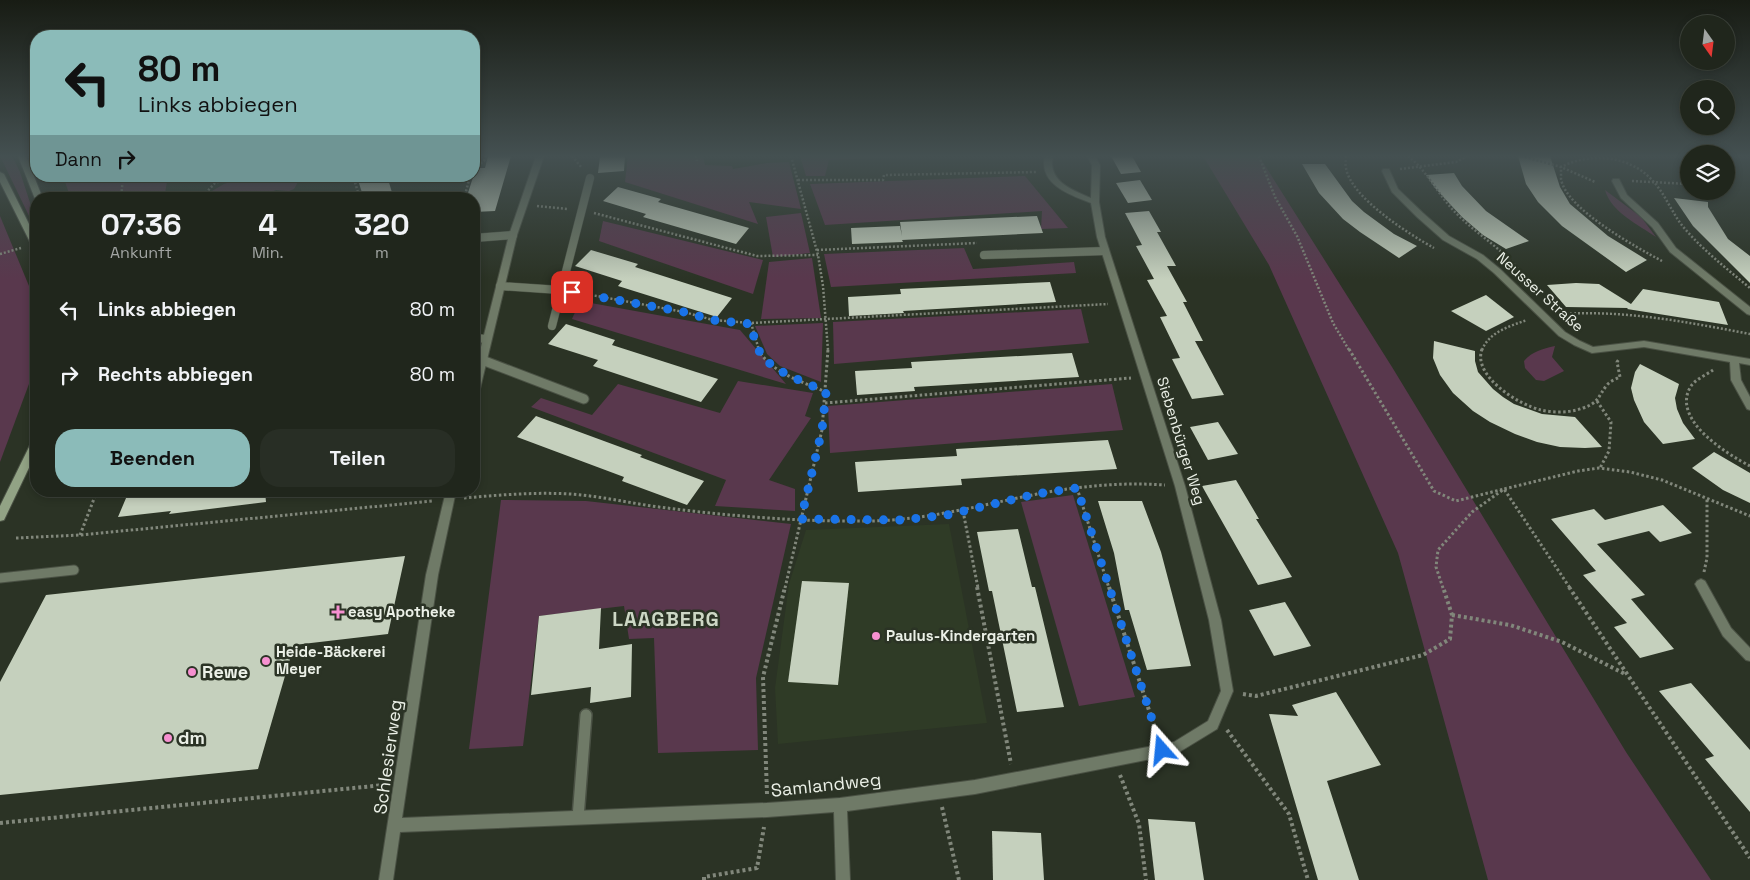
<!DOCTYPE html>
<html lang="de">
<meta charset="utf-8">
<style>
body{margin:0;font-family:"Space Grotesk",sans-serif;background:#282e25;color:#f1f3f6;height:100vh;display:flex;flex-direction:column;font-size:19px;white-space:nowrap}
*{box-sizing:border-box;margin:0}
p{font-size:16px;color:#a2a5a3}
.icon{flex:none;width:28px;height:28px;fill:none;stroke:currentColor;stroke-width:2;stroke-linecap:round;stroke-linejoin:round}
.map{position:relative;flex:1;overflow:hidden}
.side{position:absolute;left:30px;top:192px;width:450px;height:305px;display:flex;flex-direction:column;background:#20261c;border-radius:20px;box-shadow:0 2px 8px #0003,0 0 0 1px #3d433b}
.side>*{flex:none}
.guide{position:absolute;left:30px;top:30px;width:450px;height:152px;border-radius:20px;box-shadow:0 2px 8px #0003,0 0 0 1px #3d433b;background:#8bbbb9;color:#111;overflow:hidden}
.needle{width:32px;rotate:166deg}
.buttons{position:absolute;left:1680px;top:15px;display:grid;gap:10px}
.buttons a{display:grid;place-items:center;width:55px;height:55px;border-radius:50%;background:#20261c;box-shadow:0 2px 8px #0003,0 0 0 1px #3d433b;font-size:25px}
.pin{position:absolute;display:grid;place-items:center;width:42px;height:42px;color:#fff;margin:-21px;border-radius:10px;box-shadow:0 2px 8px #0006}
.me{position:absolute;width:55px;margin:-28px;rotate:342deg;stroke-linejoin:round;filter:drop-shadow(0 0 4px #0008)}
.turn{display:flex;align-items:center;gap:18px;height:105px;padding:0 25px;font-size:22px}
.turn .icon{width:65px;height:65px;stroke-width:2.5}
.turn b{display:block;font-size:35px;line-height:42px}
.then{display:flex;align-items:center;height:48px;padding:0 25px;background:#0003;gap:10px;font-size:19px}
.eta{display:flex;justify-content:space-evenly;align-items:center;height:85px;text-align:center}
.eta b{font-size:30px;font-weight:700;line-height:35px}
.button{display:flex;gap:10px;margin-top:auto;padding:10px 25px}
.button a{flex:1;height:58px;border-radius:20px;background:#8bbbb9;color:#111;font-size:20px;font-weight:700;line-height:58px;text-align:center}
.button a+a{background:#282e25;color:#f1f3f6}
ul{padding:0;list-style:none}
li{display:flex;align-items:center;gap:15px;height:65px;padding:0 25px}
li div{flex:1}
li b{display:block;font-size:19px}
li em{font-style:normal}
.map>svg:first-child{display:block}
.built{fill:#2f3b26}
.green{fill:#59384d}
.building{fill:#c5d0bd}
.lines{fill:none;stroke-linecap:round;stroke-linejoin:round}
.lane-far2-casing{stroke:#4a5144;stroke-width:9}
.lane-far1-casing{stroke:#4a5144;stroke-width:11}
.lane-casing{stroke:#4a5144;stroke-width:14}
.street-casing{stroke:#4a5144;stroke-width:2}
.secondary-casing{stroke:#4a5144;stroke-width:2}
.path-far2{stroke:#81877b;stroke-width:2.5;stroke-dasharray:2 2;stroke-linecap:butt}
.path-far1{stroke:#81877b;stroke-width:3;stroke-dasharray:2.5 2.5;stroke-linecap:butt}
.path{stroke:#81877b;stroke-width:4;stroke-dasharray:3 3;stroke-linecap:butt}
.lane-far2{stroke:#6f7a67;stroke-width:8}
.lane-far1{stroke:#6f7a67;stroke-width:9}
.lane{stroke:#6f7a67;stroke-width:11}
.street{fill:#6f7a67;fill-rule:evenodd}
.secondary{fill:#92a385;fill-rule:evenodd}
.route{stroke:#1a73e8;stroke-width:9;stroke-dasharray:0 16.2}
.poi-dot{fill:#f690d0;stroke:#2b3325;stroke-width:2}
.labels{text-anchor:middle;stroke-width:5;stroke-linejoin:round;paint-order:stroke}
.street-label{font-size:15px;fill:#ebf0e7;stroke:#2b3325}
.poi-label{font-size:15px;font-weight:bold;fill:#ebf0e7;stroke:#2b3325;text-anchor:start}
.near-poi-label{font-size:18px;font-weight:bold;fill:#ebf0e7;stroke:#2b3325;text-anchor:start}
.near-street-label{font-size:18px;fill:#ebf0e7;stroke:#2b3325}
.district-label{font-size:20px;font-weight:bold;letter-spacing:1px;fill:#cdd7c5;stroke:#2b3325}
</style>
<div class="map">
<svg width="1750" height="880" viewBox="0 0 1750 880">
<rect width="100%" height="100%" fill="#2b3325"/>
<path class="built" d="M949,524L987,723L778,744L775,688L789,584L806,530Z"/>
<g class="green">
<path d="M0,156H12L20,172L35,218L31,220Z"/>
<path d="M628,156H703L705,165L732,166L733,169L767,163L789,162L801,209L749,202L758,224L625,182Z"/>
<path d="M800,156H931L829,160L825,176H806Z"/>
<path d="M1203,156H1259L1392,367L1626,752L1711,880H1488L1398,553L1269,265Z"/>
<path d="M63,176H168L164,199H71Z"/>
<path d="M248,176H269L278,180L298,182L294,189L289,191L276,190L262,195L212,191L224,184Z"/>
<path d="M1025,176L1068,228L1041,229L1042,211L825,225L810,184Z"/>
<path d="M1605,190L1641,217L1656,237C1639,225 1611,212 1605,190Z"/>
<path d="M801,213L810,253L773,257L766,217Z"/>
<path d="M0,216L34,298L36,326V365L0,462Z"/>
<path d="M603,221L763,260L753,294L599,241Z"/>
<path d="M964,248L973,269L1074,262L1076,273L831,287L824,254Z"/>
<path d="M812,258L821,318L761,319L769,262Z"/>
<path d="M580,301L740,330L786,384L572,319Z"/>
<path d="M1081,309L1089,343L834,364L833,322Z"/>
<path d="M823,323L821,382L780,366L767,354L755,326Z"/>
<path d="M1555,346L1552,357L1564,371L1544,381L1536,380L1525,368L1524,361C1533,351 1542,349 1555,346Z"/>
<path d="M738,381L813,393L805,416L811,418L769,480L795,489V511L715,506L726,480L531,407L541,398L592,415L618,384L720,413Z"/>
<path d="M1112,384L1123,430L830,453L828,406Z"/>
<path d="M1073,495L1135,697L1079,706L1021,502Z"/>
<path d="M501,500L586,501L791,524L756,678L758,750L658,753L654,638L629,639L624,606L539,616L523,746L469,749Z"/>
</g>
<g class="building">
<path d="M488,156H511L495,211L474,212V199H466L476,168H485Z"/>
<path d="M600,156H625L624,171L598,173Z"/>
<path d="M1111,156H1132L1141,172L1121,174Z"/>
<path d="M1518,156H1550L1560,187L1570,204L1608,236L1647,260L1626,272L1562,226L1538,202L1526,184Z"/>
<path d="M1302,164H1325L1352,201L1364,212L1394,234L1417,246L1399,258L1360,232L1343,219L1319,193Z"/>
<path d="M1454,173L1462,186L1486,211L1529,241L1506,249L1483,235L1462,217L1435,188L1426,175Z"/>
<path d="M373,176H387L394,199H364L358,180Z"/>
<path d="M1140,180L1152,200L1128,203L1116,183Z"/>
<path d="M618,187L661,199L658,202L749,228L736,244L643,217L646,214L603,201Z"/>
<path d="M1674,198L1708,202V207L1728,239L1750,256V283L1693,226Z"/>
<path d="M1149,211L1161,232H1157L1176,266H1167L1187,302H1183L1203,341H1195L1224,395L1192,399L1172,359L1180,358L1160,317L1167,316L1147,280L1154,279L1136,246L1142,245L1125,213Z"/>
<path d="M1037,216L1043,233L902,240L903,242L852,244L851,228L900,226L902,236L900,222Z"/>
<path d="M591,250L638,264L635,267L732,298L717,317L618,286L622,281L575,266Z"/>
<path d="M1050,282L1056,302L903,311L904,313L849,316L848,297L901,294L900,289Z"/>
<path d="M1576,283L1599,284L1631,304L1643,289L1719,302L1728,325L1627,309L1628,308L1566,307L1547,285Z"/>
<path d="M1486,295L1514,317L1486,331L1451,311Z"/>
<path d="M566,324L615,340L612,345L718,379L701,402L593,366L598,360L548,344Z"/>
<path d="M1434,341L1475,351V361L1478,372L1493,389L1503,397L1514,404L1542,414L1575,417L1602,447L1585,448L1560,447L1537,442L1515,434L1490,422L1473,411L1453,393L1440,375L1433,358Z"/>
<path d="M1072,353L1079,377L914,387L915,391L857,395L855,371L912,368L911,362Z"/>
<path d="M1640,364L1679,384L1675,398L1677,409L1683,423L1695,439L1663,444L1644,422L1634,400L1631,388L1635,372Z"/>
<path d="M536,416L642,455L640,457L704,481L687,505L622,481L624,477L517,437Z"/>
<path d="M1218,422L1238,454L1208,460L1190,427Z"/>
<path d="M1108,440L1117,469L961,479L962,485L858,492L855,462L957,456L956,449Z"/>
<path d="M1714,452L1750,473V503L1723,490L1692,468Z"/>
<path d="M1236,480L1259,519H1256L1292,577L1258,585L1202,486Z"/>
<path d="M129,491H265L266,502L169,514L171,511L118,517Z"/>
<path d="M1098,501H1142L1161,552L1191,666L1147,670L1129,610H1125L1114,553Z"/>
<path d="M1663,505L1692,533L1660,542L1649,531L1597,544L1645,595L1631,599L1674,649L1640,658L1614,627L1627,623L1583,575L1596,571L1551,519L1594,509L1605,520Z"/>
<path d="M1018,529L1032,587H1035L1064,707L1017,712L992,591H989L977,532Z"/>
<path d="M405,556L388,634L294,645L258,769L0,795V682L46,595Z"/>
<path d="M802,581L849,583L838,685L788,682Z"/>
<path d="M1285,602L1311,646L1274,656L1249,610Z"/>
<path d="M601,608L599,649L632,644L631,697L590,703L591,687L531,695L539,616Z"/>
<path d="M1691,683L1750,750V812L1705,759L1714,756L1659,691Z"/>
<path d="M1336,692L1381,765L1327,781L1359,880H1318L1269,714L1298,716L1292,705Z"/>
<path d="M1148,819L1195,822L1204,880H1155Z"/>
<path d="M992,831L1041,833L1044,880H993Z"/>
</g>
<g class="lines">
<g class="lane-far2-casing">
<g id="lane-far2">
<path d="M474,238L513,235"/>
<path d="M984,255L1105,251"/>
<path d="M500,286L560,290"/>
<path d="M552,326L590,178"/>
<path d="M474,338L487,339"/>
</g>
</g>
<g class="lane-far1-casing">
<g id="lane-far1">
<path d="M482,360L584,399"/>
<path d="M0,578L74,570"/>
</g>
</g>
<g class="lane-casing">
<path id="lane" d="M578,818L586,715"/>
</g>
<g class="street-casing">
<g id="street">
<path d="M536,156H544L517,235L479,393L474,397V375L509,235Z"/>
<path d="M1045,156H1053C1047,181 1072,190 1091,198L1092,165L1087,156H1095L1100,165L1099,202L1105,237L1185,486L1221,620L1233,691L1217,729L1176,754L975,794L847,811L850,880H836L834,812L767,817L400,832L393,880H379L426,575L446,491H456L438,575L402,818L767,803L840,798L975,780L1174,742L1208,721L1221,691L1209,620L1175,486L1097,237L1091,203C1070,195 1038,184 1045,156Z"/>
<path d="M1383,169H1389L1398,189L1423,213L1449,236L1483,255L1500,269L1565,332L1580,341L1593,347L1644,341L1750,359V365L1739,363L1741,380L1750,397V410L1747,409L1731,380L1730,362L1644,347L1592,353L1574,345L1559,336L1494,273L1477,259L1443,240L1417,217L1392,192L1382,171Z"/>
<path d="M1613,179H1619L1627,195L1658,223L1676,248L1750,307V315L1747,314L1670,252L1652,227L1621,198L1612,181Z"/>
<path d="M1701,579L1705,581L1731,628L1750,648V661L1746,660L1723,636L1695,584L1697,581Z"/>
</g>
</g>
<g class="secondary-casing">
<g id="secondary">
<path d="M18,156H26L43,199H36V201L35,199Z"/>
<path d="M0,172L4,174L36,238V249L32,246L0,182Z"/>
<path d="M36,439V453L4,520L0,521V506L31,443L32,440Z"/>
</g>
</g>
<g class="path-far2">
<path d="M572,156L582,168"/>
<path d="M696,156L697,161"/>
<path d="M791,156L818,255L823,286L828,350"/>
<path d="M1259,156L1275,197L1297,236L1333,323L1349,350"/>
<path d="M1346,156C1346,160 1345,164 1346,168C1351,198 1409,234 1434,248"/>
<path d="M1408,156C1425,168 1439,196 1455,212C1475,233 1500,247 1518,269"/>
<path d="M1521,156L1561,167L1595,182"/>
<path d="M1687,156L1689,158"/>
<path d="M474,168L484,161L486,156"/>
<path d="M1400,169L1456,162L1467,156"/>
<path d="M307,176L312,180L354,179L360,199"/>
<path d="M798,180H883L884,175L1036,172"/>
<path d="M1632,181L1689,184"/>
<path d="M1726,181L1728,182"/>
<path d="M121,199L123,176"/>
<path d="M200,199L215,183L237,176"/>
<path d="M464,199L470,176"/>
<path d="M537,206L568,209"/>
<path d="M594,213L757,256L818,255"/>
<path d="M817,250L977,243"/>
<path d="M0,254L21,248"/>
<path d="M1662,261C1636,247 1566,209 1561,179C1561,175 1561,171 1561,167C1590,152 1630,155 1653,181C1666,195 1672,214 1685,229C1704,251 1727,269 1750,288"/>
<path d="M575,292L684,312L713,320L751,323L1108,304"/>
<path d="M1562,314C1626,310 1687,322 1750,334"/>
<path d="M751,323L759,350"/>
<path d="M1482,350C1489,332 1510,326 1527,320"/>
</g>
<g class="path-far1">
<path d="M758,349C771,373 803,382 826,392"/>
<path d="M1349,349L1434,491L1456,501L1504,489L1570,588"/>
<path d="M1482,349C1472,376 1519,405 1541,410C1554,413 1569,413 1583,408C1599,403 1598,396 1607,385C1610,381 1616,379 1620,377L1617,362L1619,359"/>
<path d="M1713,370C1706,375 1696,379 1691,386C1670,419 1727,454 1750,466"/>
<path d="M1597,401L1611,422L1609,451L1600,468"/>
<path d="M825,403L1131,378"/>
<path d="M1077,488L1109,588"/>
<path d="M464,498C499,495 534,492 570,494C600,496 629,503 659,507C729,516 800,522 870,521C928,520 981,505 1037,494C1080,486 1122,482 1165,485"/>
<path d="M963,511L978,588"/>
<path d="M80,535L97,491"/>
<path d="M16,538L80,535L433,501"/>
<path d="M1704,572L1707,558V499"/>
<path d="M785,588L822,430L828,349"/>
<path d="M1443,588L1436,567L1438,550L1472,512L1504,489L1578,471L1599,468L1630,472L1662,480L1750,516"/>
</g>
<g class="path">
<path d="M977,587L1011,764"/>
<path d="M1109,587L1157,735"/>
<path d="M1569,587L1750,858"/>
<path d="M1452,615L1510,625L1562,642L1625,674"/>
<path d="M1243,694L1256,696L1423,655L1450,639L1452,615L1443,587"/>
<path d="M1227,730L1289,814L1308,880"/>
<path d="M1120,775L1139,824L1146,880"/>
<path d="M767,794L763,677L785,587"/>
<path d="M942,807L959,880"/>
<path d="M0,823L384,785"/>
<path d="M704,880V877L757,868L764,827"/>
</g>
<use href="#lane-far2" class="lane-far2"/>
<use href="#lane-far1" class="lane-far1"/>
<use href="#lane" class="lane"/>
<use href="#street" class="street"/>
<use href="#secondary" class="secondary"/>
</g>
<linearGradient id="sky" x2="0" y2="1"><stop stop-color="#181c14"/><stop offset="0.56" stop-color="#445051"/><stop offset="1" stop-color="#445051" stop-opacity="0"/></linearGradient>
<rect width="1750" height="279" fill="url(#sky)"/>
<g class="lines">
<path class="route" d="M572,292L684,312L713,320L751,324C753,334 756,348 763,357C778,374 806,382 826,392L822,430L801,519L901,520L947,515L1036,494L1077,488L1162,750"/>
</g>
<g class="poi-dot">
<path d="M335.5 604.5h5v5h5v5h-5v5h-5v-5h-5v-5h5z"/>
<circle cx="876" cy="636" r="5"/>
<circle cx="266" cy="661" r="5"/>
<circle cx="192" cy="672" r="5"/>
<circle cx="168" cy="738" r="5"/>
</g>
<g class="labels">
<g class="street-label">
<text transform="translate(1540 292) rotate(42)" y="5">Neusser Straße</text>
<text transform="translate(1181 441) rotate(73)" y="5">Siebenbürger Weg</text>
</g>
<g class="poi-label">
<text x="348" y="617">easy Apotheke</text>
<text x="886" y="641">Paulus-Kindergarten</text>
<text x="276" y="657">Heide-Bäckerei<tspan x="276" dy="17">Meyer</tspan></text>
</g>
<g class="near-poi-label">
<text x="202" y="678">Rewe</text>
<text x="178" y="744">dm</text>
</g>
<g class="near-street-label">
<text transform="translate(388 757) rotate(-82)" y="6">Schlesierweg</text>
<text transform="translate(826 785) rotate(-6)" y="6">Samlandweg</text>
</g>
<g class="district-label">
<text x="666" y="626">LAAGBERG</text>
</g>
</g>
</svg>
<div class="buttons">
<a><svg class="needle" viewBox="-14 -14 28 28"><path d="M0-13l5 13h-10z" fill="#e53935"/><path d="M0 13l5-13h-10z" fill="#a2a5a3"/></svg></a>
<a><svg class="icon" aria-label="search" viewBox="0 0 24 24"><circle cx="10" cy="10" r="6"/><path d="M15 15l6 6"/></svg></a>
<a><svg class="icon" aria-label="layers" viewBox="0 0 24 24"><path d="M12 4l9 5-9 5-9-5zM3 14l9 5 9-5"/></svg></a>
</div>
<div class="pin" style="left:572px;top:292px;background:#d93025"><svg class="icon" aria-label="arrive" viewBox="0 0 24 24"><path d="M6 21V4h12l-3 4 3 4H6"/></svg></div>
<svg class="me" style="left:1162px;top:750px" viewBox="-20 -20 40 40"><path d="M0-17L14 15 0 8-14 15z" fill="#1a73e8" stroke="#fff" stroke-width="4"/></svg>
<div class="guide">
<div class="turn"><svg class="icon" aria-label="left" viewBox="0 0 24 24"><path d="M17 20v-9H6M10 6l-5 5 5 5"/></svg><div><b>80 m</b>Links abbiegen</div></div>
<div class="then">Dann<svg class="icon" aria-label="right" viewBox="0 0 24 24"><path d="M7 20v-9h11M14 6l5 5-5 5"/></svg></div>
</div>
<section class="side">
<div class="eta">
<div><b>07:36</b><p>Ankunft</p></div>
<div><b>4</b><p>Min.</p></div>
<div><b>320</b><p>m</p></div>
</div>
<ul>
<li><svg class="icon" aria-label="left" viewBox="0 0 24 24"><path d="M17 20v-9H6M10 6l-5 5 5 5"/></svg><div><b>Links abbiegen</b></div><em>80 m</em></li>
<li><svg class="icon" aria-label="right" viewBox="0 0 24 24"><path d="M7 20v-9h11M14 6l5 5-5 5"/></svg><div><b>Rechts abbiegen</b></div><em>80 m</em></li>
</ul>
<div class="button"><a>Beenden</a><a>Teilen</a></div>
</section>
</div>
